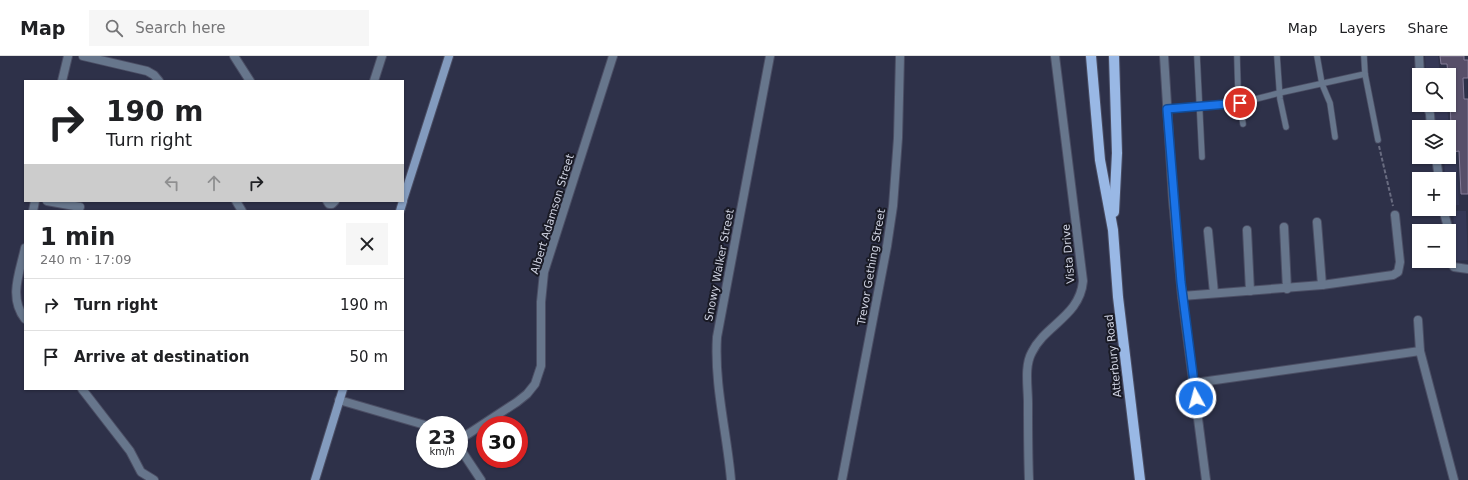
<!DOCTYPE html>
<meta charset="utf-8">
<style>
body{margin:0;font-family:"DejaVu Sans",sans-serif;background:#f6f6f6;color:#202124;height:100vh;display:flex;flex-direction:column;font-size:15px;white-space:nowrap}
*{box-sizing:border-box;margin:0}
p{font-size:13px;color:#757577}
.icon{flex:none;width:22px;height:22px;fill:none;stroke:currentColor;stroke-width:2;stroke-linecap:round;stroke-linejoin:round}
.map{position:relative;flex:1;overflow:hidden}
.sheet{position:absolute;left:24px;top:154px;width:380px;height:180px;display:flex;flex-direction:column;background:#fff;border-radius:0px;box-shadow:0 1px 3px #0004}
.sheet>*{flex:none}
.top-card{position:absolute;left:24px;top:24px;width:380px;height:122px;border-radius:0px;box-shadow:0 1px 3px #0004;background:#fff;color:#202124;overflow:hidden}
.tools{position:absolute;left:1412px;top:12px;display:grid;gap:8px}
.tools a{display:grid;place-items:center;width:44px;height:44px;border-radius:0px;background:#fff;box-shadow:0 1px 3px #0004;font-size:20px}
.speed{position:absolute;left:416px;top:360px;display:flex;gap:8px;font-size:20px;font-weight:700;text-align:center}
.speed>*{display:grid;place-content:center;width:52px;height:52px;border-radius:50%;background:#fff;box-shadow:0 1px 3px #0004;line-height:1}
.speed small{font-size:10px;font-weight:400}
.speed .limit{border:6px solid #d22;background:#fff;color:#111}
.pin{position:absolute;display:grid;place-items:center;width:34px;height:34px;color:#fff;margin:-17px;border:2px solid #fff;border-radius:50%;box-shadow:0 1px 4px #0007}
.me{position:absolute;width:44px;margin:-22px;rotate:353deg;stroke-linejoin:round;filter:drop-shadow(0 0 3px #0008)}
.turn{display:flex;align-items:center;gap:14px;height:84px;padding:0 16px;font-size:18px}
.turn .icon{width:52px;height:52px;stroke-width:2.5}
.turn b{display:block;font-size:28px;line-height:34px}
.lanes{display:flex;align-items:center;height:38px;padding:0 16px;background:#0003;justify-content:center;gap:20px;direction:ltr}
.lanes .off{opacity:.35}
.round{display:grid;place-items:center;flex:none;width:42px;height:42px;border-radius:0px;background:#f6f6f6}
.overview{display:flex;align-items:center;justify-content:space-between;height:68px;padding:0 16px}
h1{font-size:24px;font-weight:700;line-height:30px}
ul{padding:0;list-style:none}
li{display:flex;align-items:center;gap:12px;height:52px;padding:0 16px;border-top:1px solid #e0e0e0}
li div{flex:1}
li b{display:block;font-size:15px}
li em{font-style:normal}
header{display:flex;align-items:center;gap:24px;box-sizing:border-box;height:56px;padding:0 20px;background:#fff;border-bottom:1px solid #e0e0e0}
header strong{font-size:19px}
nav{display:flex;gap:22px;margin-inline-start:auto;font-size:14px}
.search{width:280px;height:36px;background:#f6f6f6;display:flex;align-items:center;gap:10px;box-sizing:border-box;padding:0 14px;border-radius:0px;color:#757577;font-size:15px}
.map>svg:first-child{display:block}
.built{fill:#353856}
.building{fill:#574f69;stroke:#847c98}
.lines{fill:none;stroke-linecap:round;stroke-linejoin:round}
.lane-casing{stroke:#4b4e64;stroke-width:7}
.street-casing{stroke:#4b4e64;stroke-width:10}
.secondary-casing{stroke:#4b4e64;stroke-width:10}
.primary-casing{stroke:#4b4e64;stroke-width:12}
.path{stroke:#696c80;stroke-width:2;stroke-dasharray:4 2;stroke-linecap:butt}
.lane{stroke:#67768c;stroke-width:5.5}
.street{stroke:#67768c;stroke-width:8}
.secondary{stroke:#839bbe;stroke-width:8}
.primary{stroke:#99b8e5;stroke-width:10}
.route-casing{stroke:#114b97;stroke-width:10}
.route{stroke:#1a73e8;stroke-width:7}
.labels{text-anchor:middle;stroke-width:4;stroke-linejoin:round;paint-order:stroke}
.street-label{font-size:11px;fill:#cfd2e1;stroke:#191a25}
</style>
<header>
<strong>Map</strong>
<div class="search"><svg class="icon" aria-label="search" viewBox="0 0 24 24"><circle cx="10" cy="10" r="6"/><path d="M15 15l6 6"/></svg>Search here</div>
<nav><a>Map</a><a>Layers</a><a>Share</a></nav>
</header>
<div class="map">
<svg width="1468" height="424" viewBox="0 0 1468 424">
<rect width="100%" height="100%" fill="#2e3149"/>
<g class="built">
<path d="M1425,0H1438L1440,19H1426Z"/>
<path d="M1434,49H1447L1449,71H1435Z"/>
<path d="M1456,100L1459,149L1449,150V123H1445L1444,101Z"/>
<path d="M1453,155H1466L1468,204L1456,205Z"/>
</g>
<path class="building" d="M1440,0H1464V4H1468V22H1463L1464,43H1468V138H1461L1459,95L1452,96L1449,19H1448L1447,8H1441Z"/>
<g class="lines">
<g class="lane-casing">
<g id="lane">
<path d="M1197,0L1202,101"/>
<path d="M1237,0L1238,35L1243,68"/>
<path d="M1277,0L1280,43L1286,71"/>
<path d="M1317,0L1322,28L1330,47L1335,81"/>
<path d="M1364,0L1365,18L1378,84"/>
<path d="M1167,53L1240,47L1279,37L1365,18"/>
</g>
</g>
<g class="street-casing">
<g id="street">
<path d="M83,0L147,15L154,19L159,25"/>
<path d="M234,0L250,25"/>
<path d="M1164,0L1173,144L1182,240L1206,424"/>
<path d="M1419,0L1420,19"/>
<path d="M62,25L68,0"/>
<path d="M374,25L382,0"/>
<path d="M1427,49L1430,58L1431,71"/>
<path d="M1436,101L1439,123"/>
<path d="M47,145L80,151"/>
<path d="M236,145L242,155"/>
<path d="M327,145L329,148H332L335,145"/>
<path d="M1443,153L1449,175"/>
<path d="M33,155L35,145"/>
<path d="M1317,166L1322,229"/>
<path d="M1284,171L1287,233"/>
<path d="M1247,174L1250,235"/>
<path d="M1208,175L1214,237"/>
<path d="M1449,178L1451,207L1454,211L1468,213"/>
<path d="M25,192C20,216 8,241 25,263"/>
<path d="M1182,240L1322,229L1393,219L1398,216L1400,206L1395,159"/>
<path d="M1418,264L1420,295L1454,424"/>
<path d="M1194,327L1420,295"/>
<path d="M82,333L130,395L141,416L154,424"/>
<path d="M339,344L425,369"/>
<path d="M459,384L517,346L527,338L535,328L541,310V246L544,216L613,0"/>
<path d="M459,391L481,424"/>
<path d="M731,424C727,377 714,329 717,281L770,0"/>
<path d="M842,424L887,190L893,150L898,82L900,0"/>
<path d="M1029,424C1028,398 1028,373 1028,347C1028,331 1024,310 1032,296C1045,269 1080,260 1083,225L1055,0"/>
</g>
</g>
<g class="secondary-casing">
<g id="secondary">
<path d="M403,144L449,0"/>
<path d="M400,155L403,145"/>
<path d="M315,424L343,333"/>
</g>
</g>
<g class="primary-casing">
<g id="primary">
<path d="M1091,0L1100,104L1113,174L1118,241L1140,424"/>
<path d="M1114,156L1117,97L1114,0"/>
</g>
</g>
<path class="path" d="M1379,90L1393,150"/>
<use href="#lane" class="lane"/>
<use href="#street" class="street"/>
<use href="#secondary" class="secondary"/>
<use href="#primary" class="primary"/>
</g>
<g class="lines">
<g class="route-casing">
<path id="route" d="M1196,342L1181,226L1167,53L1240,47"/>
</g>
<use href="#route" class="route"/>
</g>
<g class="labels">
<g class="street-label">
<text transform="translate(552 158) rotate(-73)" y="4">Albert Adamson Street</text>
<text transform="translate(1068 198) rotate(-95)" y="4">Vista Drive</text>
<text transform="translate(719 209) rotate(-79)" y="4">Snowy Walker Street</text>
<text transform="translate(871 211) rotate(-80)" y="4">Trevor Gething Street</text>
<text transform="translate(1113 300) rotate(-96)" y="4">Atterbury Road</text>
</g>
</g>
</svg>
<div class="tools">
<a><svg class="icon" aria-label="search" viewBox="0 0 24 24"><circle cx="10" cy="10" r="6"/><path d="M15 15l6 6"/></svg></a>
<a><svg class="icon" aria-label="layers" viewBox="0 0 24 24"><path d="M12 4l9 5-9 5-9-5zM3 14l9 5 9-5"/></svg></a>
<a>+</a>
<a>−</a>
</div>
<div class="speed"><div>23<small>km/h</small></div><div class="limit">30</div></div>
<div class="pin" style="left:1240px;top:47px;background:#d93025"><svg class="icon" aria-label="arrive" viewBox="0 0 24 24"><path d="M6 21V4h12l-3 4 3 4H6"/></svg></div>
<svg class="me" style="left:1196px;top:342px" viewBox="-20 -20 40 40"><circle r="17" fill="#1a73e8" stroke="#fff" stroke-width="3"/><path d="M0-11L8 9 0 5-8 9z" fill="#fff"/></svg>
<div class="top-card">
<div class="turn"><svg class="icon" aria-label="right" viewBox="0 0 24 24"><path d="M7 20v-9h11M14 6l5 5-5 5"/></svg><div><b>190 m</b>Turn right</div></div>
<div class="lanes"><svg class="icon off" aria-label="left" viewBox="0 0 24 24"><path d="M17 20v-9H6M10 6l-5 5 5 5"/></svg><svg class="icon off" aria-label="ahead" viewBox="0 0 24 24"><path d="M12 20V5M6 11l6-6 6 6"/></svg><svg class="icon" aria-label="right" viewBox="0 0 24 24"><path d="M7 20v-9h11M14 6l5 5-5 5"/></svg></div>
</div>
<section class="sheet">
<div class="overview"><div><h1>1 min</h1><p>240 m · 17:09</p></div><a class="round"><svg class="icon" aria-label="close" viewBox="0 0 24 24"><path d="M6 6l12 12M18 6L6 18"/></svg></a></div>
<ul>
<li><svg class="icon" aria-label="right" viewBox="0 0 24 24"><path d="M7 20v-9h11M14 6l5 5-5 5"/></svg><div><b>Turn right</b></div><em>190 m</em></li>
<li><svg class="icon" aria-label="arrive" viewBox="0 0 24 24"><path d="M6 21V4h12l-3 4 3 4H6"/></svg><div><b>Arrive at destination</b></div><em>50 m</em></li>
</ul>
</section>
</div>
